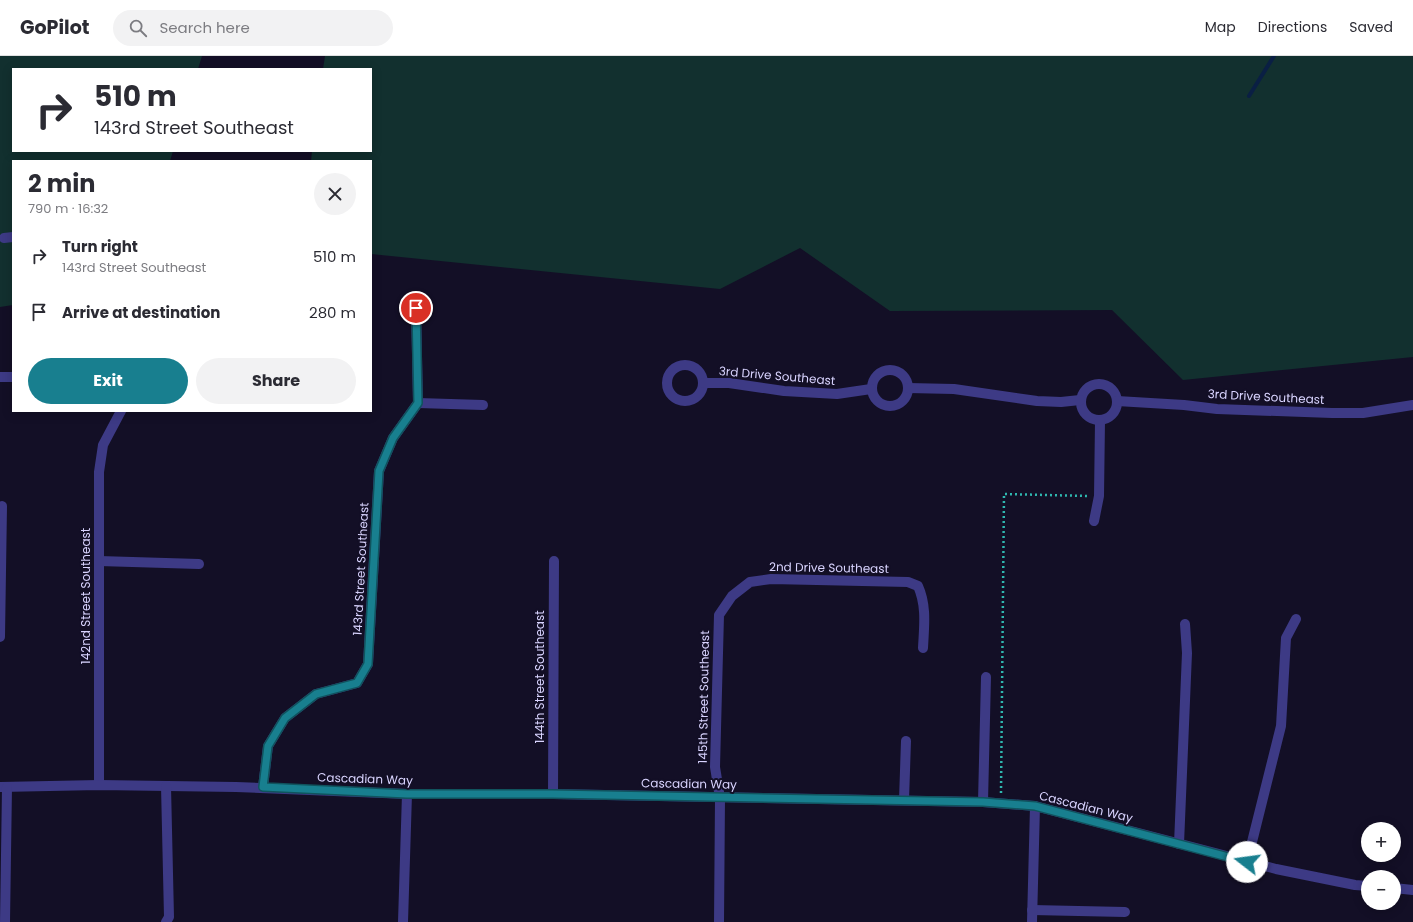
<!DOCTYPE html>
<meta charset="utf-8">
<style>
body{margin:0;font-family:Poppins,sans-serif;background:#f2f2f3;color:#2b2b33;height:100vh;display:flex;flex-direction:column;font-size:15px;white-space:nowrap}
*{box-sizing:border-box;margin:0}
p{font-size:13px;color:#7c7c81}
.icon{flex:none;width:22px;height:22px;fill:none;stroke:currentColor;stroke-width:2;stroke-linecap:round;stroke-linejoin:round}
.map{position:relative;flex:1;overflow:hidden}
.drawer{position:absolute;left:12px;top:104px;width:360px;height:252px;display:flex;flex-direction:column;background:#fff;border-radius:0px;box-shadow:0 2px 10px #0003}
.drawer>*{flex:none}
.guide{position:absolute;left:12px;top:12px;width:360px;height:84px;border-radius:0px;box-shadow:0 2px 10px #0003;background:#fff;color:#2b2b33;overflow:hidden}
.fabs{position:absolute;left:1361px;top:766px;display:grid;gap:8px}
.fabs a{display:grid;place-items:center;width:40px;height:40px;border-radius:50%;background:#fff;box-shadow:0 2px 10px #0003;font-size:20px}
.pin{position:absolute;display:grid;place-items:center;width:34px;height:34px;color:#fff;margin:-17px;border:2px solid #fff;border-radius:50%;box-shadow:0 1px 4px #0007}
.me{position:absolute;width:44px;margin:-22px;rotate:285deg;stroke-linejoin:round;filter:drop-shadow(0 0 3px #0008)}
.turn{display:flex;align-items:center;gap:14px;height:84px;padding:0 16px;font-size:18px}
.turn .icon{width:52px;height:52px;stroke-width:2.5}
.turn b{display:block;font-size:28px;line-height:34px}
.round{display:grid;place-items:center;flex:none;width:42px;height:42px;border-radius:21px;background:#f2f2f3}
.summary{display:flex;align-items:center;justify-content:space-between;height:68px;padding:0 16px}
h1{font-size:24px;font-weight:700;line-height:30px}
.cta{display:flex;gap:8px;margin-top:auto;padding:8px 16px}
.cta a{flex:1;height:46px;border-radius:24px;background:#187f8f;color:#fff;font-size:16px;font-weight:700;line-height:46px;text-align:center}
.cta a+a{background:#f2f2f3;color:#2b2b33}
ul{padding:0;list-style:none}
li{display:flex;align-items:center;gap:12px;height:56px;padding:0 16px}
li div{flex:1}
li b{display:block;font-size:15px}
li em{font-style:normal}
header{display:flex;align-items:center;gap:24px;box-sizing:border-box;height:56px;padding:0 20px;background:#fff;border-bottom:1px solid #e1e1e2}
header strong{font-size:19px}
nav{display:flex;gap:22px;margin-inline-start:auto;font-size:14px}
.search{width:280px;height:36px;background:#f2f2f3;display:flex;align-items:center;gap:10px;box-sizing:border-box;padding:0 14px;border-radius:22px;color:#7c7c81;font-size:15px}
.map>svg:first-child{display:block}
.green{fill:#12302f}
.lines{fill:none;stroke-linecap:round;stroke-linejoin:round}
.stream{stroke:#0a1f44;stroke-width:4}
.path{stroke:#2fb8b0;stroke-width:2.5;stroke-dasharray:2 3;stroke-linecap:butt}
.minor{stroke:#3d3a85;stroke-width:10}
.route-casing{stroke:#10535d;stroke-width:10}
.route{stroke:#187f8f;stroke-width:7}
.labels{text-anchor:middle;stroke-width:4;stroke-linejoin:round;paint-order:stroke}
.street-label{font-size:12px;fill:#d9d4ff;stroke:#130f26}
</style>
<header>
<strong>GoPilot</strong>
<div class="search"><svg class="icon" aria-label="search" viewBox="0 0 24 24"><circle cx="10" cy="10" r="6"/><path d="M15 15l6 6"/></svg>Search here</div>
<nav><a>Map</a><a>Directions</a><a>Saved</a></nav>
</header>
<div class="map">
<svg width="1413" height="866" viewBox="0 0 1413 866">
<rect width="100%" height="100%" fill="#130f26"/>
<g class="green">
<path d="M0,0H202L198,13H13V95H173L170,105H13V249L0,251Z"/>
<path d="M325,0H1413V301L1183,324L1112,254L890,255L800,192L720,233L371,198V105H311L312,95H371V13H323Z"/>
</g>
<g class="lines">
<path class="stream" d="M1249,40L1274,0"/>
<path class="path" d="M1001,737L1004,438L1088,440"/>
<g class="minor">
<path d="M4,182L13,181"/>
<circle cx="685" cy="327" r="18"/>
<circle cx="890" cy="332" r="18"/>
<path d="M0,321H13"/>
<path d="M704,327H729L784,335L837,338L871,333"/>
<circle cx="1099" cy="346" r="18"/>
<path d="M908,332L954,333L1037,345L1061,346L1080,344"/>
<path d="M1117,345L1184,349L1217,353L1332,357H1363L1413,349"/>
<path d="M418,347L483,349"/>
<path d="M1094,465L1099,440L1100,365"/>
<path d="M99,505L199,508"/>
<path d="M0,581L2,450"/>
<path d="M99,729V416L103,389L121,355"/>
<path d="M0,731L99,729L236,731L407,738H553L983,746L1035,750L1276,813L1355,829L1368,830"/>
<path d="M263,731L268,690L285,662L316,638L357,627L368,608L379,415L393,382L418,347L416,252"/>
<path d="M553,738L554,505"/>
<path d="M904,744L906,685"/>
<path d="M983,746L986,621"/>
<path d="M1179,788L1187,597L1185,568"/>
<path d="M1247,806L1281,670L1286,582L1296,563"/>
<path d="M1394,832L1413,834"/>
<path d="M1032,854L1125,856"/>
<path d="M5,866L7,731"/>
<path d="M166,866L169,861L166,730"/>
<path d="M403,866L407,738"/>
<path d="M719,866L720,742L715,711L719,559L732,540L750,526L771,523L908,526L918,530C927,550 924,571 923,592"/>
<path d="M1032,866L1035,750"/>
</g>
</g>
<g class="lines">
<g class="route-casing">
<path id="route" d="M416,252L418,347L393,382L379,415L368,608L357,627L316,638L285,662L268,690L263,731L407,738H552L983,746L1035,750L1247,806"/>
</g>
<use href="#route" class="route"/>
</g>
<g class="labels">
<g class="street-label">
<text transform="translate(777 320) rotate(5)" y="4">3rd Drive Southeast</text>
<text transform="translate(1266 341) rotate(3)" y="4">3rd Drive Southeast</text>
<text transform="translate(829 512) rotate(1)" y="4">2nd Drive Southeast</text>
<text transform="translate(361 513) rotate(-87)" y="4">143rd Street Southeast</text>
<text transform="translate(86 540) rotate(-90)" y="4">142nd Street Southeast</text>
<text transform="translate(540 621) rotate(-90)" y="4">144th Street Southeast</text>
<text transform="translate(704 641) rotate(-89)" y="4">145th Street Southeast</text>
<text transform="translate(365 723) rotate(2)" y="4">Cascadian Way</text>
<text transform="translate(689 728) rotate(1)" y="4">Cascadian Way</text>
<text transform="translate(1086 751) rotate(14)" y="4">Cascadian Way</text>
</g>
</g>
</svg>
<div class="fabs">
<a>+</a>
<a>−</a>
</div>
<div class="pin" style="left:416px;top:252px;background:#d93025"><svg class="icon" aria-label="arrive" viewBox="0 0 24 24"><path d="M6 21V4h12l-3 4 3 4H6"/></svg></div>
<svg class="me" style="left:1247px;top:806px" viewBox="-20 -20 40 40"><circle r="19" fill="#fff"/><path d="M0-13L10 11 0 6-10 11z" fill="#187f8f"/></svg>
<div class="guide">
<div class="turn"><svg class="icon" aria-label="right" viewBox="0 0 24 24"><path d="M7 20v-9h11M14 6l5 5-5 5"/></svg><div><b>510 m</b>143rd Street Southeast</div></div>
</div>
<section class="drawer">
<div class="summary"><div><h1>2 min</h1><p>790 m · 16:32</p></div><a class="round"><svg class="icon" aria-label="close" viewBox="0 0 24 24"><path d="M6 6l12 12M18 6L6 18"/></svg></a></div>
<ul>
<li><svg class="icon" aria-label="right" viewBox="0 0 24 24"><path d="M7 20v-9h11M14 6l5 5-5 5"/></svg><div><b>Turn right</b><p>143rd Street Southeast</p></div><em>510 m</em></li>
<li><svg class="icon" aria-label="arrive" viewBox="0 0 24 24"><path d="M6 21V4h12l-3 4 3 4H6"/></svg><div><b>Arrive at destination</b></div><em>280 m</em></li>
</ul>
<div class="cta"><a>Exit</a><a>Share</a></div>
</section>
</div>
